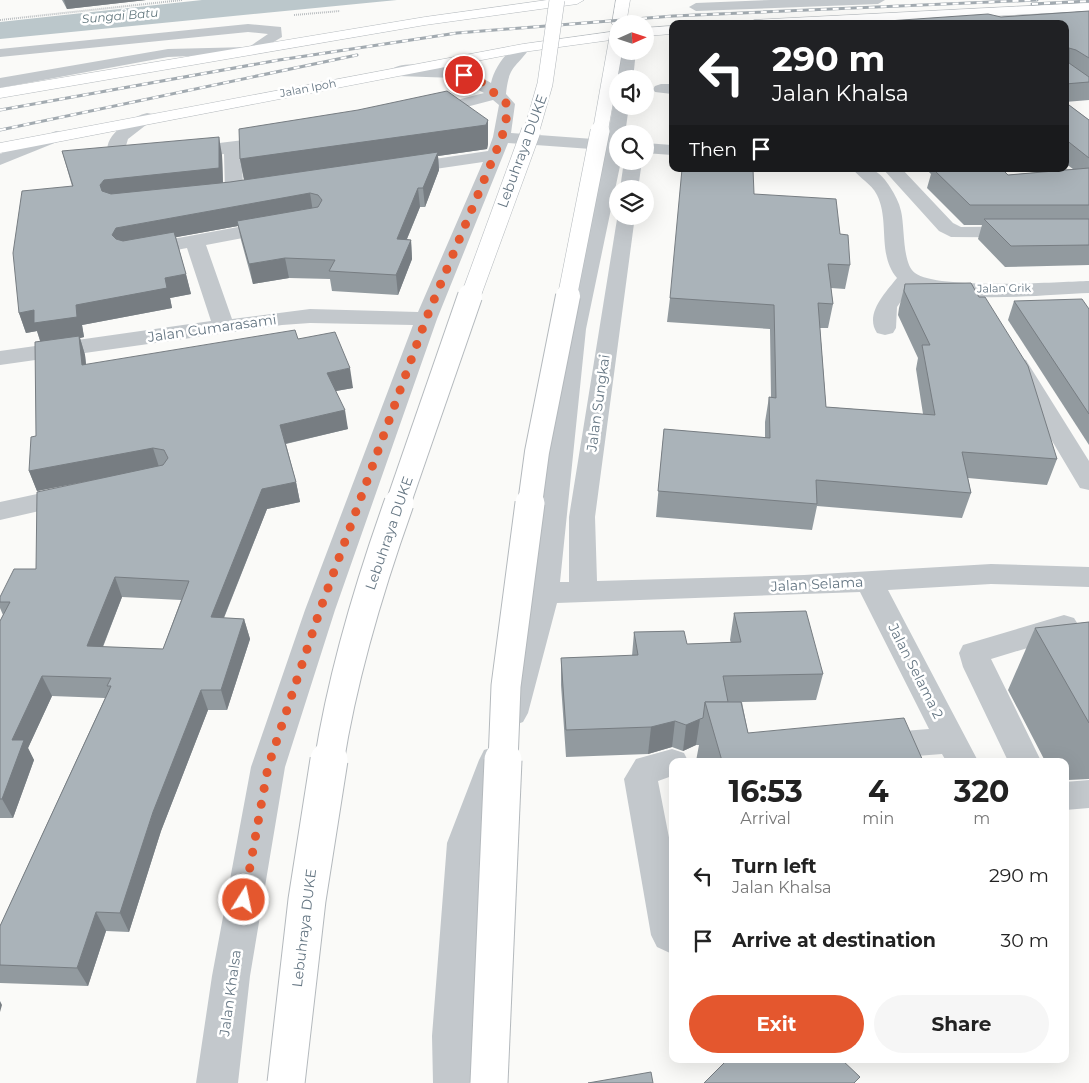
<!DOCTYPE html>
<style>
body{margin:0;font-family:Montserrat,sans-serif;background:#f6f6f6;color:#222;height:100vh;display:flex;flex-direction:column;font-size:19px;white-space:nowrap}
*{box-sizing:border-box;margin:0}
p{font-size:16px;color:#767676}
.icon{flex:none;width:28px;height:28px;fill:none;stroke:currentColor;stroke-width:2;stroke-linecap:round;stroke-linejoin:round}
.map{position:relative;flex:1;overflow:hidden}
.panel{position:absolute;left:669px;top:758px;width:400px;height:305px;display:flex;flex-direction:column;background:#fff;border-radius:10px;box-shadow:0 5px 20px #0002}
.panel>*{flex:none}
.banner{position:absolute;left:669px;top:20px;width:400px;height:152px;border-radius:10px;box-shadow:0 5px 20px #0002;background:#202124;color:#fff;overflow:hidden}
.needle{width:32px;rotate:87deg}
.controls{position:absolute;left:609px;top:15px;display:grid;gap:10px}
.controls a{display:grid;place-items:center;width:45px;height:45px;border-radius:50%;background:#fff;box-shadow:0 5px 20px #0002;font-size:25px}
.pin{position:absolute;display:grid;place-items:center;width:42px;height:42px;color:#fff;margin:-21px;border:2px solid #fff;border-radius:50%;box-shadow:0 1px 5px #0007}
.me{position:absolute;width:55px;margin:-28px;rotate:10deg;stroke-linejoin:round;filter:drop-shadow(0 0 4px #0008)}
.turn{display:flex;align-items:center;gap:18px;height:105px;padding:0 20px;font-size:22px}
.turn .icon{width:65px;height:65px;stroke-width:2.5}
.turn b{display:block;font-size:35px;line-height:42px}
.then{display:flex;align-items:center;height:48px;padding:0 20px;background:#0003;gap:10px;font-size:19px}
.eta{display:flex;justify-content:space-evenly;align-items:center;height:85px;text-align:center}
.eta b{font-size:30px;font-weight:700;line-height:35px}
.button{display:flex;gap:10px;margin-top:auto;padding:10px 20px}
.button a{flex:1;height:58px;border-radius:30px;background:#e4572e;color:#fff;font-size:20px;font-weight:700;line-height:58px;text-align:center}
.button a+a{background:#f6f6f6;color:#222}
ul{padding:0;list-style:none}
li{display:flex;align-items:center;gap:15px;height:65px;padding:0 20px}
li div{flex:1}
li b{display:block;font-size:19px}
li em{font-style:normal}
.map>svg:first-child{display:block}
.water{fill:#bbc7cb}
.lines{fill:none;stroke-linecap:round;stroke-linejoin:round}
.major-casing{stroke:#b5babe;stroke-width:1}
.highway-casing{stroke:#b4b9bd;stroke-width:1}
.path{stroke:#bbbfc2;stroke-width:2;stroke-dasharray:1 1;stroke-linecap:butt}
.minor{fill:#c3c8cc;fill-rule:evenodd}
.major{fill:#fff;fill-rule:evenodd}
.highway{fill:#fff;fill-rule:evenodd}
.rail-casing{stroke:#a2aab0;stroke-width:3}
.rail{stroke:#fff;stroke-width:2;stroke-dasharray:6;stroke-linecap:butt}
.highway-bridge-far4-casing{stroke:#b4b9bd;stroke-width:16;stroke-linecap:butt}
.highway-bridge-far3-casing{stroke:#b4b9bd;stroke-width:20;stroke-linecap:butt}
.highway-bridge-far2-casing{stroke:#b4b9bd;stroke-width:26;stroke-linecap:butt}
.highway-bridge-far1-casing{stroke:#b4b9bd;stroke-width:31;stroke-linecap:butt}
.highway-bridge-casing{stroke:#b4b9bd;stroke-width:39;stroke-linecap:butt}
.highway-bridge-far4{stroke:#fff;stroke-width:15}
.highway-bridge-far3{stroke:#fff;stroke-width:19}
.highway-bridge-far2{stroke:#fff;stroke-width:24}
.highway-bridge-far1{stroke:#fff;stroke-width:29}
.highway-bridge{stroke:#fff;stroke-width:37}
.wall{fill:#929a9f;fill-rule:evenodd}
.shaded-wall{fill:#777d82}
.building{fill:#aab3b9;stroke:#777d82;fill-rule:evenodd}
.route{stroke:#e4572e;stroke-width:9;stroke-dasharray:0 16.2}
.labels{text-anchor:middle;stroke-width:5;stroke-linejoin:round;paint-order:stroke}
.far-street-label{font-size:11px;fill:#657683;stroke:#fff}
.far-water-label{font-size:12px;font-style:italic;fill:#60757c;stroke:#fff}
.street-label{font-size:14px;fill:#657683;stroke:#fff}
</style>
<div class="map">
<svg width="1089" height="1083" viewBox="0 0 1089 1083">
<rect width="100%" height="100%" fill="#fafaf8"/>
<path class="water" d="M202,0H397L0,39V22Z"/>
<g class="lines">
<g class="major-casing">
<g id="major">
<path d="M547,0H584L577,4L425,25L0,98V88L425,17Z"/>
<path d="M1089,3V11L842,24H747L754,20Z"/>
<path d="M672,26V34L645,36V28Z"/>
<path d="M618,31V39L523,52L0,153V143L523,44Z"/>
</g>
</g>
<g class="highway-casing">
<path id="highway" d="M616,0H630L626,24H618V28L612,24Z"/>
</g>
<g class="path">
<path d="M294,15L340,11"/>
<path d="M0,20L182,0"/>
</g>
<g class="minor">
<path d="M771,0H885L878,4L696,11L689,7L696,3Z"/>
<path d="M248,24L281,27L282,37L255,53L168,57L0,88V78L168,49L249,47L268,34L248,32L0,57V49Z"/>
<path d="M523,44L530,48C515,69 509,65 506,94L515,104L511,133L607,140L613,106L618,102V106H629L625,134H618V161H621L586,329L560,582H569V517L618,213V216H635L595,517L597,581L804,575L991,564L1089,567V587L991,584L888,590L978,761H946L942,754L878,759L866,755L862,746L866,737L878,733L929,729L860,592L557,603L528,713L523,722L512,726L501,722L496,713L531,593L564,329L605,150L508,143L437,319L335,610L285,767L250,976L238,1083H196L212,976L251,767L305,610L413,325L310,323L282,325L0,365V351L211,321L187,248L140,257L133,255L130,251L133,247L140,245L277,220L284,222L287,226L284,230L206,245L232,319L310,309L418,312L483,162L401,174L395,173L392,169L395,165L401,164L488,151L493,137L499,105L493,100L428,117L422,115L420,112L422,109L484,93L455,78L398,76L390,71C401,55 476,72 491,83C494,68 508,47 523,44Z"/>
<path d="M622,51H636L633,79H617Z"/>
<path d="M661,84H672V94L655,92L653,89L655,86Z"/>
<path d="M147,113L153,114L155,118L128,139L125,149H170L276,136L282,137L285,141L282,145L242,151L243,193L241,197H227L225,193L224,154C187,159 147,165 110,156C98,138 133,116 147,113Z"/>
<path d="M56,131L62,132L65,136L62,140L0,165V154Z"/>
<path d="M645,143L672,145V155L645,153Z"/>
<path d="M624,161H642L638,189H620Z"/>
<path d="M853,169C873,168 879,170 890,187C895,195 899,202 901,211C905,227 902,264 915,273C938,290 1057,282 1089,281V293C1041,295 955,304 911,287L897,307L896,328L893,333L885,335L877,333C864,314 886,292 897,278C877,255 890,221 877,195C871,183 860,179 853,169Z"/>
<path d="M883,169H902L953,223L961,227L1089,226V238L951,237L939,231Z"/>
<path d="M1018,358L1026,360L1029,365L1089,461V490L1080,488L1007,365L1010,360Z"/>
<path d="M74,486L83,489L87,495L83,501L0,520V502Z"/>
<path d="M1064,615L1074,618L1079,626L1074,634L991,659L1041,761H1008L963,667L959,653L963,645Z"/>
<path d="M496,746L508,750L513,760L483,843L472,1036L475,1083H433L432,1036L447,843L479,760L484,750Z"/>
<path d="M672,749L684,753L688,761H672V776L658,781L672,853V952L670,953L657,947L651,935L624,779L636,759Z"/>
<path d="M1089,780V808L1065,810V782Z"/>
</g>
<use href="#major" class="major"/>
<use href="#highway" class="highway"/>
<g class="rail-casing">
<g id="rail">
<path d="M1032,4L1089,1"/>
<path d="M0,110L279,60L457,33L673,16L1037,0"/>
<path d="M0,130L357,55"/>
</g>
</g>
<use href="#rail" class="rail"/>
<g class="highway-bridge-far4-casing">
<g id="highway-bridge-far4">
<path d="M531,133L545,84L557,0"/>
<path d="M600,133L618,32"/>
</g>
</g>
<g class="highway-bridge-far3-casing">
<g id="highway-bridge-far3">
<path d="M470,298L531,131"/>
<path d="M567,298L600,131"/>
</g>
</g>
<g class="highway-bridge-far2-casing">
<g id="highway-bridge-far2">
<path d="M398,504L470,296"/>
<path d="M530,504L537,452L568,296"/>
</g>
</g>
<g class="highway-bridge-far1-casing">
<g id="highway-bridge-far1">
<path d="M329,762C343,673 369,587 399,503"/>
<path d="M503,762L506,686L530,503"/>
</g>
</g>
<g class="highway-bridge-casing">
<g id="highway-bridge">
<path d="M286,1083L307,900L329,760"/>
<path d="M489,1083L503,760"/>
</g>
</g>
<use href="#highway-bridge-far4" class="highway-bridge-far4"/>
<use href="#highway-bridge-far3" class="highway-bridge-far3"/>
<use href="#highway-bridge-far2" class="highway-bridge-far2"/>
<use href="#highway-bridge-far1" class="highway-bridge-far1"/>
<use href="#highway-bridge" class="highway-bridge"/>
</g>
<g class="wall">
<path d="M62,0H146L67,9Z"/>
<path d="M1089,11V100L1065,102L1089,120V265L1005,267L978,239L982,225H964L927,188L931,174L926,169H1002L1008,175L1073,169L1065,163V24L1001,17Z"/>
<path d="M488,120V144L487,149L438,156L439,170L425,207H420L407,239L411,240L412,259L398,295L332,291L330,279L289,278L253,284L241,240L238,226L176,237L191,294L170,298L172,308L82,325L84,337L80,338L85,355L86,365L298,339L353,388L336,391L348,429L286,444L296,482L300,502L267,509L224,618L244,619L250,639L227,710H208L161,831L129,932L106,931L88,986L0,983V926L105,698L52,696L28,748L34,760L13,818H0V621L3,615L0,608V597L36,569L100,479L37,491L29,471L36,436L40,341L37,331L26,333L19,313L72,186L62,151L222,155L223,183L244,180L240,159ZM122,597L181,600L163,649L103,647Z"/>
<path d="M754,194L840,234L850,265L845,289L831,288L833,304L828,328H820L826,407L923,414L916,369L918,358L898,315L899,308L905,284L1057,459L1047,485L968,478L971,493L962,518L817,506L812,530L656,517L664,429L765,438V422L769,397H771L770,329L667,322L670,298Z"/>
<path d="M1014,301L1089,309V445L1008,320Z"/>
<path d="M734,613L823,674L816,700L742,702L748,733L923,761H696L699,745H696L683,751L672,747L648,754L566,757L561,685V658L632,656L634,632L687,644L731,643L730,640Z"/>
<path d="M1089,622V779L1068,780L1065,785V761H1045L1008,690L1035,628Z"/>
</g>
<g class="shaded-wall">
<path d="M64,0H146L67,9Z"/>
<path d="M488,120V144L487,149L438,156L439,170L425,207L423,188L245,184L240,159Z"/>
<path d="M219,137L222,155L223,186L105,204L100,185L104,180Z"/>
<path d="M418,188L420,207L399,258L397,239Z"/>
<path d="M310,193L313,212L237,221L238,226L122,247L112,235L116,228Z"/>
<path d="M411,240L412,259L398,295L396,275Z"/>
<path d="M285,258L289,278L253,284L249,264Z"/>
<path d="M186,274L191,294L170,298L172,308L82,325L84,337L80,338L85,355L88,384L41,343L37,331L26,333L19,313L34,310L76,305L165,278Z"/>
<path d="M350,368L353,388L330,392L327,373Z"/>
<path d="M345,410L348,429L284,444L280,425Z"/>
<path d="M153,448L159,467L37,491L29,471Z"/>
<path d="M296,482L300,502L267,509L216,637L211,617L262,489Z"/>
<path d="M115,577L122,597L95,666L87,646Z"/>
<path d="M244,619L250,639L227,710L221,690Z"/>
<path d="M42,676L52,696L28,748L34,760L13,818L2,799L12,740Z"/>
<path d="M201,690L208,710L161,831L129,932L120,913L153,812Z"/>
<path d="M700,719L696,745L683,751L686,725Z"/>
<path d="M675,721L672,747L648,754L651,727Z"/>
<path d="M96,912L106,931L88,986L77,968Z"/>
<path d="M0,1001L2,1005L0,1012Z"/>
</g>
<g class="building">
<path d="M1089,11V58L1076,50L1069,48V63L1089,77V82L1065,84V24H845L988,14L1001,17Z"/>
<path d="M447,91L488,120L486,125L240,159L239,129L358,110Z"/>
<path d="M1065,102L1089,120V158L1065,139Z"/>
<path d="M219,137V168L104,180L100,185L102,191L111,194L230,182L438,152L423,188H418L397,239L411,240L396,275L329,271L335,260L285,258L249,264L237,221L318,207L322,200L318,195L310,193L116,228L112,235L116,239L123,241L174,232L186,274L165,278L167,288L76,305L77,317L34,323V310L19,313L13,253L22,191L73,186L62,151Z"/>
<path d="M1089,168V205H970L933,169H1002L1008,175Z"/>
<path d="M682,169H753L754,194L836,199L840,234L848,235L850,265L828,264L833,304L818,303L826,407L935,415L922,345H930L904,291L905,284L971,283L979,297H985L1028,366L1057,459L962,452L971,493L816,480L817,504L658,491L664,429L770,438L769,397L776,398L774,305L670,298Z"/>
<path d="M984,219H1089V245L1011,246Z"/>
<path d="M1082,299L1089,309V414L1014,301Z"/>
<path d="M295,330L298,339L335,332L350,368L327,373L345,410L280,425L296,482L262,489L211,617L244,619L221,690H201L153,812L120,913L96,912L77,968L0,965V926L111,686H107L111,678L42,676L12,740H24L2,799H0V621L10,602H0V597L14,569H36L37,492L163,465L168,458L164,450L153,448L29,471L31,437L36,436L35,342L79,336L82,365ZM115,577L189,581L163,649L87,646Z"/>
<path d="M806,611L823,674L723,676L728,702H705L703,718L700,719L686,725L675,721L651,727L566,730L561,658L638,655L634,632L684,631L687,644L741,642L734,613Z"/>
<path d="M1089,622V723L1035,628Z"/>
<path d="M705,702H741L748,733L904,718L923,761H722Z"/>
<path d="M728,1059H841L860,1077L854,1083H704Z"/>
<path d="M651,1072L653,1083H588Z"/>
</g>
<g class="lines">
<path class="route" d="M244,900L268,767L320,610L426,319L502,137L507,115V104L478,79L464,75"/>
</g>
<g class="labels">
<g class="far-street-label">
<text transform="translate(308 88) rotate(-11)" y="4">Jalan Ipoh</text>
<text transform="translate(1004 288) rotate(-1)" y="4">Jalan Grik</text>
</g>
<g class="far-water-label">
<text transform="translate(120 16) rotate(-5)" y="4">Sungai Batu</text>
</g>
<g class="street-label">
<text transform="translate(522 151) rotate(-70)" y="5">Lebuhraya DUKE</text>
<text transform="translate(212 328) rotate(-8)" y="5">Jalan Cumarasami</text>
<text transform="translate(598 403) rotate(-82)" y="5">Jalan Sungkai</text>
<text transform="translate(389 533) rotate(-71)" y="5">Lebuhraya DUKE</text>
<text transform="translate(817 584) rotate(-3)" y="5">Jalan Selama</text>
<text transform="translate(916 671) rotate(63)" y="5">Jalan Selama 2</text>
<text transform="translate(304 928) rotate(-83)" y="5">Lebuhraya DUKE</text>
<text transform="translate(230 993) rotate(-82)" y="5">Jalan Khalsa</text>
</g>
</g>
</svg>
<div class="controls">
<a><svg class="needle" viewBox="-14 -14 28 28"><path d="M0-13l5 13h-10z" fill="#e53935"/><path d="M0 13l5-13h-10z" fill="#767676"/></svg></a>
<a><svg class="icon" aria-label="sound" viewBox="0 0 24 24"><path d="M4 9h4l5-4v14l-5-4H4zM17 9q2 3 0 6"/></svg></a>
<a><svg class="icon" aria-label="search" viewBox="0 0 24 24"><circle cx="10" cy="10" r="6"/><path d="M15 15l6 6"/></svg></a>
<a><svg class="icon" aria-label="layers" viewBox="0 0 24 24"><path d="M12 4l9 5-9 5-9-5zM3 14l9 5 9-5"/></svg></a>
</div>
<div class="pin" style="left:464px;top:75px;background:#d93025"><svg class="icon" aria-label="arrive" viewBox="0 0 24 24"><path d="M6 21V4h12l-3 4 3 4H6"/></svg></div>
<svg class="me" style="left:244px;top:900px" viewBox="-20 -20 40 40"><circle r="17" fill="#e4572e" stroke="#fff" stroke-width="3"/><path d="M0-11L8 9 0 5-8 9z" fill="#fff"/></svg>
<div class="banner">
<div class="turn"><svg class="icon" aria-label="left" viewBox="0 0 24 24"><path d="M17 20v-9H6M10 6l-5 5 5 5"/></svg><div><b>290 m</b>Jalan Khalsa</div></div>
<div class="then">Then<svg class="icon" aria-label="arrive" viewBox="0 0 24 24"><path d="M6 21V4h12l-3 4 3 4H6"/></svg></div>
</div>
<section class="panel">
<div class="eta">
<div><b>16:53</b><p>Arrival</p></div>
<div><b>4</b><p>min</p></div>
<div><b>320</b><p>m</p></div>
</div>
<ul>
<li><svg class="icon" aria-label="left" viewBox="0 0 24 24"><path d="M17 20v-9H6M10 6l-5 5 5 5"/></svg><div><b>Turn left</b><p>Jalan Khalsa</p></div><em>290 m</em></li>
<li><svg class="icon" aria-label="arrive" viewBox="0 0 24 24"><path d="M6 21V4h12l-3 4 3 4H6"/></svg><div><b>Arrive at destination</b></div><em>30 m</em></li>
</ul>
<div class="button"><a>Exit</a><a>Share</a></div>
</section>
</div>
